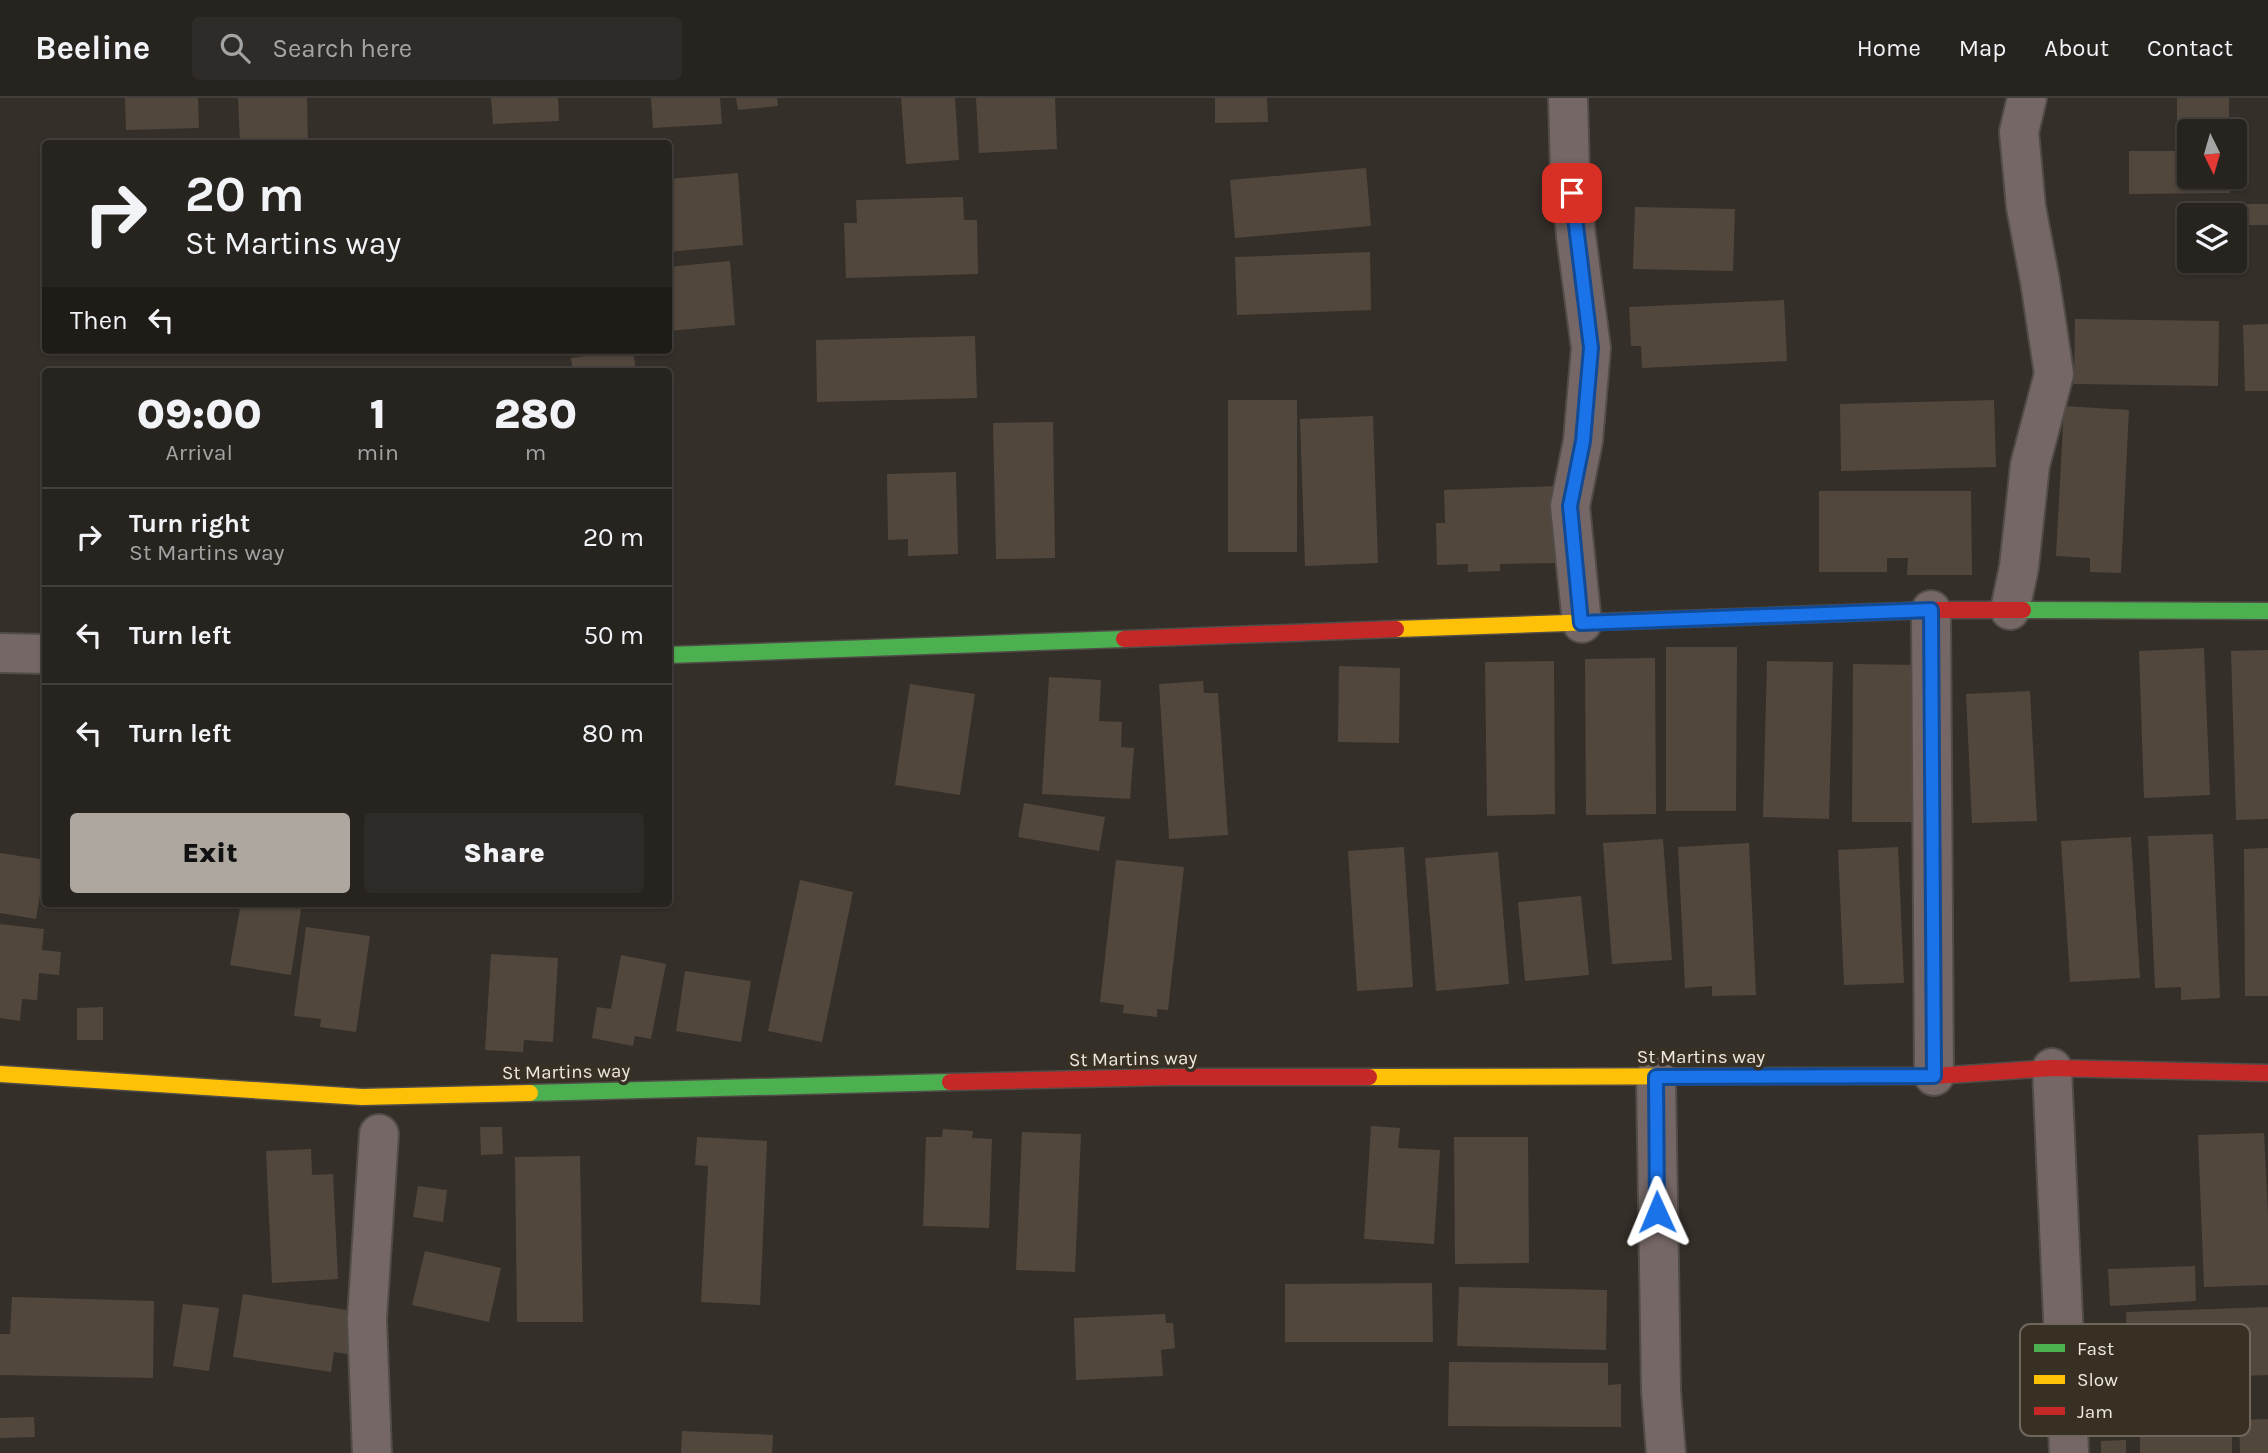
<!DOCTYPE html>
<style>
body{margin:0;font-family:Karla,sans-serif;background:#2f2b28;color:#f1f3f6;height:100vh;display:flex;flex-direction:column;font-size:26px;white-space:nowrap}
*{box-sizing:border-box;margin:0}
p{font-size:23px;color:#a4a4a4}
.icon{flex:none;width:38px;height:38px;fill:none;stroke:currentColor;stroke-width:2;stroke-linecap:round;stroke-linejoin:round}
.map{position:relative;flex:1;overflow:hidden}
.panel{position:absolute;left:42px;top:270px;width:630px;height:539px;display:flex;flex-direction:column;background:#27231f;border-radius:7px;box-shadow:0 2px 5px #0004,0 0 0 2px #43403d}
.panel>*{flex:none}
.hud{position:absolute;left:42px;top:42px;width:630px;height:214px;border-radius:7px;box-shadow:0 2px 5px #0004,0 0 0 2px #43403d;background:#27231f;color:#f1f3f6;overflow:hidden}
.needle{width:46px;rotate:175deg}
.controls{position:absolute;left:2177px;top:21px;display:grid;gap:14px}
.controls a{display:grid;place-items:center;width:70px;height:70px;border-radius:7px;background:#27231f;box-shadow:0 2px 5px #0004,0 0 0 2px #43403d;font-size:35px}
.pin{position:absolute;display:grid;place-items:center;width:60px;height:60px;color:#fff;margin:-30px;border-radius:14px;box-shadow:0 4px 10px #0006}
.me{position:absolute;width:77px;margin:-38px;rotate:359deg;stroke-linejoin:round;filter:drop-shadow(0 0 5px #0008)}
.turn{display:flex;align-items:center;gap:24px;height:147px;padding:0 28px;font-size:32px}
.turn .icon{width:91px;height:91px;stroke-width:2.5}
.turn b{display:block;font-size:49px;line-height:60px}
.then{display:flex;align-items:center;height:66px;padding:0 28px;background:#0003;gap:14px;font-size:26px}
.eta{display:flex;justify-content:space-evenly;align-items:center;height:119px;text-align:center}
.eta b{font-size:42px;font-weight:800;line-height:49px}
.button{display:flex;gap:14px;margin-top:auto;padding:14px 28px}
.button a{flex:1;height:80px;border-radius:7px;background:#ada7a0;color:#111;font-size:28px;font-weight:800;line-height:80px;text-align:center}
.button a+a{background:#2f2b28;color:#f1f3f6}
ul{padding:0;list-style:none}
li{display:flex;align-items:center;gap:21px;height:98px;padding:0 28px;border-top:2px solid #43403d}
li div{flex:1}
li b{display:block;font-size:26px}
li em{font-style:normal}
header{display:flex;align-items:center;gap:42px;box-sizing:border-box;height:98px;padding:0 35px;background:#27231f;border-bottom:2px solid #43403d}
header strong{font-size:33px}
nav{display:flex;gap:38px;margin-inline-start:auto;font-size:24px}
.search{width:490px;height:63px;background:#2f2b28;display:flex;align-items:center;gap:18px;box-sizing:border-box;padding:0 24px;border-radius:7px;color:#a4a4a4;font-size:26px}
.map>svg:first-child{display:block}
.building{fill:#52473d}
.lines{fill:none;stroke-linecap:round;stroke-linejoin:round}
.street-casing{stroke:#514c47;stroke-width:42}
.fast-casing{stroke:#514c47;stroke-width:19}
.slow-casing{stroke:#514c47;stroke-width:19}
.jam-casing{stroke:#514c47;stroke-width:19}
.street{stroke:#756766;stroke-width:38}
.fast{stroke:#4caf50;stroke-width:16}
.slow{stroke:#ffc107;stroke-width:16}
.jam{stroke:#c62828;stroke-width:16}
.route-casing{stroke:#114b97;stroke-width:18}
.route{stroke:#1a73e8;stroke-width:12}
.labels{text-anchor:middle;stroke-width:7;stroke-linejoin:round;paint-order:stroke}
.street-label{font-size:19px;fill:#eee7e0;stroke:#393024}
.key{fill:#393024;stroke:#6f675c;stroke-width:2}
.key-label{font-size:19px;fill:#eee7e0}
</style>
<header>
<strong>Beeline</strong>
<div class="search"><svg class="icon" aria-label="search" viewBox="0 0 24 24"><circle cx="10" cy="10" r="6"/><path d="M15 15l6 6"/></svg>Search here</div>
<nav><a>Home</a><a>Map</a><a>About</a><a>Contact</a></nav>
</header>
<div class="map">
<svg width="2268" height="1355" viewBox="0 0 2268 1355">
<rect width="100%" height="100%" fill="#342f29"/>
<g class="building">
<path d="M125,0H198L199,30L126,32Z"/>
<path d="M238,0H307L308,46H240Z"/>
<path d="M491,0H558L559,23L493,26Z"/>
<path d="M651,0H720L722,26L653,30Z"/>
<path d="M736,0H777L778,8L738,12Z"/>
<path d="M901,0H955L959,62L906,66Z"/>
<path d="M976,0H1055L1057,51L979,55Z"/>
<path d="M1215,0H1267L1268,24L1215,25Z"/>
<path d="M2177,0H2229V33H2189V79H2230V95L2129,96V53H2177Z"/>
<path d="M1366,70L1371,128L1235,140L1230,82Z"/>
<path d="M738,75L743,147L668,154V81Z"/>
<path d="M963,99L964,122H977L978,176L846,180L844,125H857L856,102Z"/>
<rect x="2242" y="106" width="26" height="21"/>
<path d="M1635,109L1735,111L1733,173L1633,171Z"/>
<path d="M1370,154L1371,212L1237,217L1235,159Z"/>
<path d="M730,163L735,227L668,233V169Z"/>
<path d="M1784,202L1787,263L1642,270L1641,248H1631L1629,209Z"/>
<path d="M2075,221L2219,223L2218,288L2074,286Z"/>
<path d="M2268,226V293H2245L2243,227Z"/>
<path d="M975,238L977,300L817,304L816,242Z"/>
<path d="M622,252H633L636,273H573L571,260Z"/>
<rect x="1228" y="302" width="69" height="152"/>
<path d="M1994,302L1996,369L1841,373L1840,306Z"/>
<path d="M2064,308L2129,312L2121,475L2090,474V460L2056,458Z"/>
<path d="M1373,318L1378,465L1305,468L1300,321Z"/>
<path d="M1053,324L1055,460L996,461L993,325Z"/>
<path d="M956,374L958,456L908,458V441L888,442L887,376Z"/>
<path d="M1558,388L1560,465L1500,466V473L1468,474V466L1437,467L1436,425H1445L1444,392Z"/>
<path d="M1819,393H1971L1972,477H1907L1908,460H1887V474H1819Z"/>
<path d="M1666,549H1737L1736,713H1666Z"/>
<path d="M2204,550L2210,697L2144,700L2139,553Z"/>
<path d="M2268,552V721L2236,722L2231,553Z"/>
<path d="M1655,560L1656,716L1586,717L1585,561Z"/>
<path d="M1554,563L1555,716L1487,718L1485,564Z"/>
<path d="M1767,563L1833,564L1829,721L1763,719Z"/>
<path d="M1853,566L1920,567L1919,724H1852Z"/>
<path d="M1339,568L1400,570L1399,645L1338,644Z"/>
<path d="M1049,579L1101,582L1099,623L1122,624L1121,649L1134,650L1130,701L1042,696Z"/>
<path d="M1203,583L1204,595H1218L1228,737L1169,741L1159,586Z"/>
<path d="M910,586L975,596L960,697L895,687Z"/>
<path d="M2030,593L2037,723L1972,725L1966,596Z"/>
<path d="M1024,705L1105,719L1099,753L1018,739Z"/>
<path d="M2213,736L2220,900L2181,902V889L2155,890L2148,738Z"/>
<path d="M2131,739L2140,880L2070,884L2061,743Z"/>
<path d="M1663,741L1672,862L1612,866L1603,745Z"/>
<path d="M1749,745L1756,897L1712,898V888L1685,890L1678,749Z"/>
<path d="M1404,749L1413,889L1357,893L1348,753Z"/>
<path d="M1898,749L1904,885L1844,887L1838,752Z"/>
<path d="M2268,750V898H2245L2244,751Z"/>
<path d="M1498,754L1509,886L1436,893L1425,760Z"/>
<path d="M0,755L46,762L36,821L0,815Z"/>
<path d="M1116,762L1184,769L1168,912L1157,911V919L1123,915L1124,907L1100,904Z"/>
<path d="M800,782L853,794L822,944L768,933Z"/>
<path d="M1581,798L1589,877L1525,883L1518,804Z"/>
<path d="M241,805H302L291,877L230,867Z"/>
<path d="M0,826L44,831L42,852L61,854L59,877L39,875L37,902L22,901L20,923L0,920Z"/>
<path d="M306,829L370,838L356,934L320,929L321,921L294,918Z"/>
<path d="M491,856L558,860L553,944L524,942L523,954L485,952Z"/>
<path d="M621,857L666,866L651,941L635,938L633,948L592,940L597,909L611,911Z"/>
<path d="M685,873L751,883L741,944L676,933Z"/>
<path d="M103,909V942H77V910Z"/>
<path d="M1371,1028L1400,1030L1398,1050L1440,1052L1434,1146L1364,1141Z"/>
<path d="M480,1029H502L503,1056L481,1057Z"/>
<path d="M943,1031L973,1033L972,1040L992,1041L989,1130L923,1128L926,1039H942Z"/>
<path d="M1022,1034L1081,1036L1075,1174L1016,1172Z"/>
<path d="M2264,1035L2268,1116V1187L2204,1189L2198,1037Z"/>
<path d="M697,1039L767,1043L760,1207L701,1204L708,1068L695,1067Z"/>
<path d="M1454,1039H1528L1529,1165L1455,1166Z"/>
<path d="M311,1051L312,1077L333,1076L338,1181L272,1185L266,1053Z"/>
<path d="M580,1058L583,1224H517L515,1059Z"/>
<path d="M418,1088L447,1092L443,1124L413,1119Z"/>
<path d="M425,1153L501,1170L489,1224L412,1207Z"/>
<path d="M2195,1168L2196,1203L2110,1208L2108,1171Z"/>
<path d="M1432,1185L1433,1244H1285V1186Z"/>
<path d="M1459,1189L1607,1192L1606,1252L1457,1248Z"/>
<path d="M243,1196L360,1214L353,1257L334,1254L331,1274L233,1259Z"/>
<path d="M12,1199L154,1203L153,1280L0,1277V1236H10Z"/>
<path d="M183,1206L219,1210L209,1273L173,1268Z"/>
<path d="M2268,1209V1277L2129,1283L2126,1214Z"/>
<path d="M1165,1216L1166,1225H1173L1175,1250L1161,1252L1163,1278L1076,1282L1074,1220Z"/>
<path d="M1449,1264L1608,1265V1287L1621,1286V1329L1448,1328Z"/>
<path d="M2232,1317V1355H2140V1318Z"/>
<path d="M34,1319L35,1339L0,1340V1320Z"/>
<path d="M2268,1321V1355H2240L2239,1322Z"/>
<path d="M682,1333L773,1337L772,1355H681Z"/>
<path d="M2126,1342V1355H2101V1343Z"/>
</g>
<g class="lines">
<g class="street-casing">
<g id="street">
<path d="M1568,0L1570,74L1576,138L1591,250L1583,343L1570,408L1582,525"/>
<path d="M1931,512L1934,978"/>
<path d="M2010,512L2019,469L2030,367L2054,276L2040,183L2026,109L2019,34L2027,0"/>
<path d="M0,555L46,556"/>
<path d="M2052,970L2069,1355"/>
<path d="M1656,979L1661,1293L1666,1355"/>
<path d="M372,1355L367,1221L379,1036"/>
</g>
</g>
<g class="fast-casing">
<g id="fast">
<path d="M2023,512L2268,513"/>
<path d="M668,557L1124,541"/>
<path d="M530,995L950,984"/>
</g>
</g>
<g class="slow-casing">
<g id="slow">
<path d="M1396,531L1710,520"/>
<path d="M0,976L362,999L530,995"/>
<path d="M1369,979L1790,978"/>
</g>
</g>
<g class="jam-casing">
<g id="jam">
<path d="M1710,520L1931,512H2023"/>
<path d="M1124,541L1396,531"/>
<path d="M1790,978H1934L2052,970L2268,975"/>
<path d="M950,984L1171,979H1369"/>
</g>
</g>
<use href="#street" class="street"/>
<use href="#fast" class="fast"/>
<use href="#slow" class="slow"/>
<use href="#jam" class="jam"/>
</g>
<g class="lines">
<g class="route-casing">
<path id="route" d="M1572,95L1591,250L1583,343L1570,408L1581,525L1931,512L1934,978L1656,979L1657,1114"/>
</g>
<use href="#route" class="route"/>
</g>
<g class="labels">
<g class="street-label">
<text x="1701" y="965">St Martins way</text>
<text transform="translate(1133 960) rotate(-1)" y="7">St Martins way</text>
<text transform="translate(566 973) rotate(-1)" y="7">St Martins way</text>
</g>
</g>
<rect x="2020" y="1226" width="230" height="112" rx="10" class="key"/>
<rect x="2034" y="1246" width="31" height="8" fill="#4caf50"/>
<rect x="2034" y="1277" width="31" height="9" fill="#ffc107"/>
<rect x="2034" y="1309" width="31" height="8" fill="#c62828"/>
<g class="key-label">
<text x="2077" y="1257">Fast</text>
<text x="2077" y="1288">Slow</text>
<text x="2077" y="1320">Jam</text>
</g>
</svg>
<div class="controls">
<a><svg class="needle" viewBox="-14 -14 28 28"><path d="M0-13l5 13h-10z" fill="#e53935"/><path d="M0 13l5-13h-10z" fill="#a4a4a4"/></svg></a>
<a><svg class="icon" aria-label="layers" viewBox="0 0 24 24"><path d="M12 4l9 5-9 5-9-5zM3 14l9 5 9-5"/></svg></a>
</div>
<div class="pin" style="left:1572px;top:95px;background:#d93025"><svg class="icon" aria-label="arrive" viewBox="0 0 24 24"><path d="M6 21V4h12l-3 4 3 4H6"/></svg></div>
<svg class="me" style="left:1657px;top:1114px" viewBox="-20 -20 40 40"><path d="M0-17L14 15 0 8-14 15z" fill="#1a73e8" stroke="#fff" stroke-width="4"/></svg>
<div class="hud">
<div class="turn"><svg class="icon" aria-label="right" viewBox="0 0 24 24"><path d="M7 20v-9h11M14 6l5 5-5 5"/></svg><div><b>20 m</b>St Martins way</div></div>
<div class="then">Then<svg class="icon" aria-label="left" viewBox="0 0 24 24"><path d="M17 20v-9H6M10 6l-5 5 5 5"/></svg></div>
</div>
<section class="panel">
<div class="eta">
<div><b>09:00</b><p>Arrival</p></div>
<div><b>1</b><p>min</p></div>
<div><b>280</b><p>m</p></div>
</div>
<ul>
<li><svg class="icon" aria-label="right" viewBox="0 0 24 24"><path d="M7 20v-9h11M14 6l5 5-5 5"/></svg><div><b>Turn right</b><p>St Martins way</p></div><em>20 m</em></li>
<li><svg class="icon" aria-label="left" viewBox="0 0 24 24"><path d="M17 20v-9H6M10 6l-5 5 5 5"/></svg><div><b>Turn left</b></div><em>50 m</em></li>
<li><svg class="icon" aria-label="left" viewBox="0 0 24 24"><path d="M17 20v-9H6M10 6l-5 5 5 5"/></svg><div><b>Turn left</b></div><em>80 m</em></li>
</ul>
<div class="button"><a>Exit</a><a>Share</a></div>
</section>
</div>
